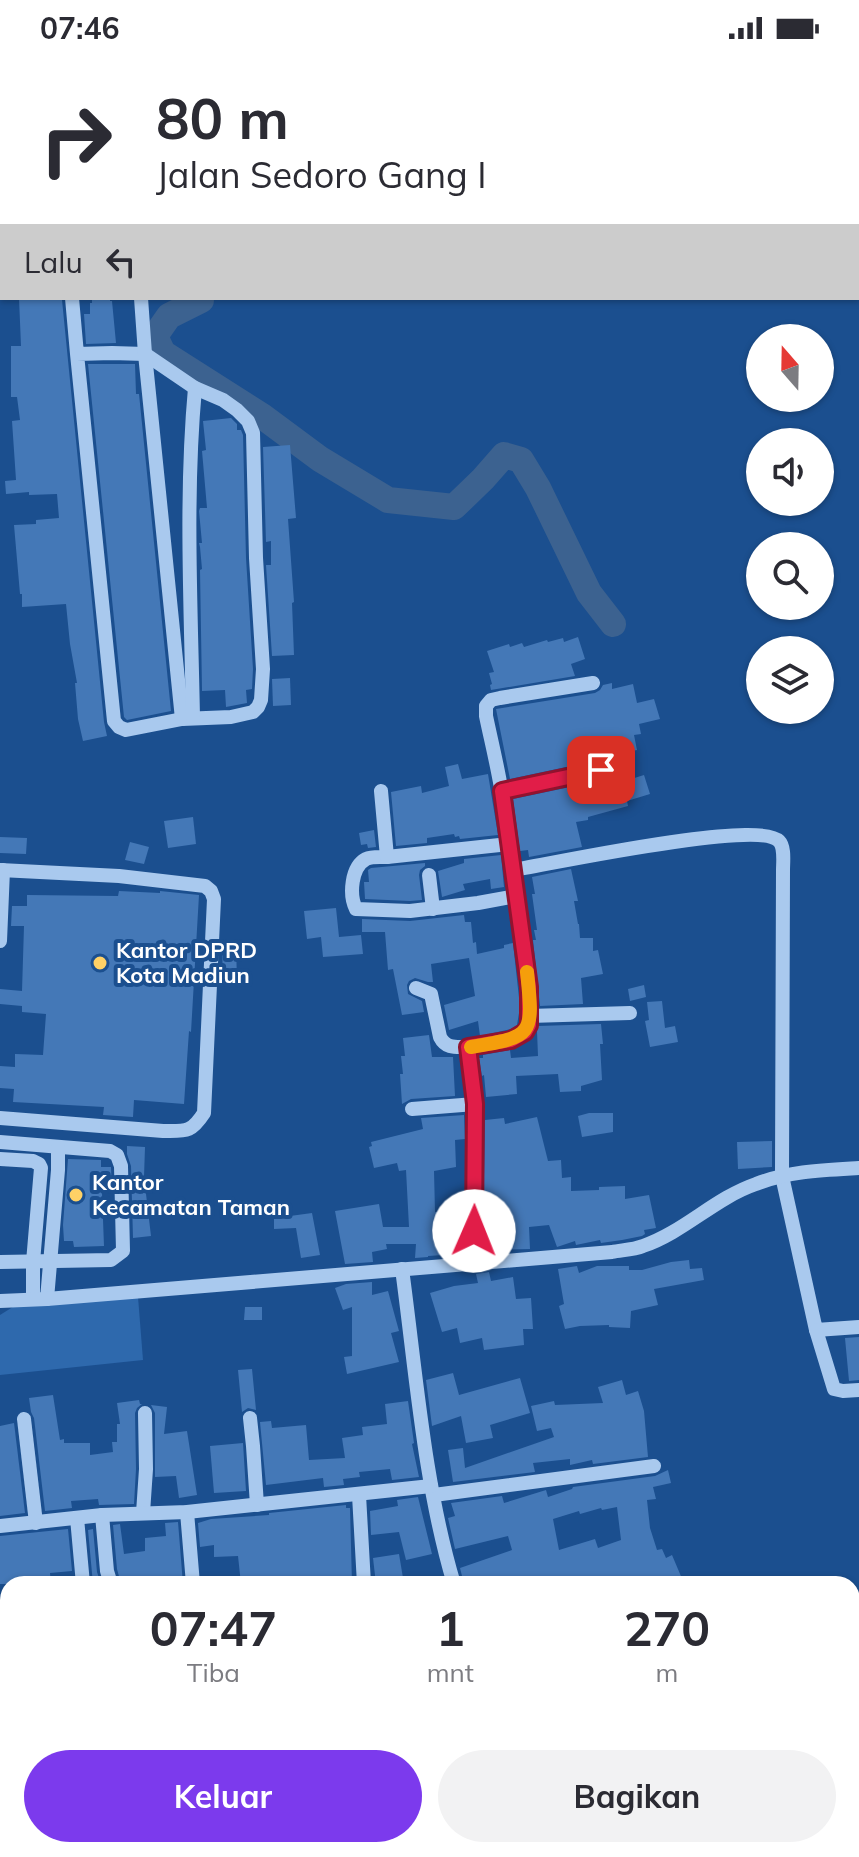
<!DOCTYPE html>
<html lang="id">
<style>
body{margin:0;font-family:Mulish,sans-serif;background:#f2f2f3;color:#2b2b33;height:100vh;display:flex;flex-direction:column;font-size:30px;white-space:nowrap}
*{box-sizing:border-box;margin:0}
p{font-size:26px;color:#7c7c81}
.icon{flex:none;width:44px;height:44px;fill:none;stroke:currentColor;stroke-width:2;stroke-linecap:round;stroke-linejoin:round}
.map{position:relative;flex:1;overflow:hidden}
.drawer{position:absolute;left:0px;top:1520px;width:860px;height:282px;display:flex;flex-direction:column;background:#fff;border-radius:24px 24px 0 0;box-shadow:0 2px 6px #0004}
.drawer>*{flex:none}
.guide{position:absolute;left:0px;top:0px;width:860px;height:244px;box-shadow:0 2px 6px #0004;background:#fff;color:#2b2b33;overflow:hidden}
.needle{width:52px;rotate:340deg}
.buttons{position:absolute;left:746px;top:268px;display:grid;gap:16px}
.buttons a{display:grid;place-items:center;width:88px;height:88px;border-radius:50%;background:#fff;box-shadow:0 2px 6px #0004;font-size:40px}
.pin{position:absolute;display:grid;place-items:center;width:68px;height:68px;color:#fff;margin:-34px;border-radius:16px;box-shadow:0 4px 12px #0006}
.me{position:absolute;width:88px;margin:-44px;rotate:1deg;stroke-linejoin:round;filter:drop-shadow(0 0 6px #0008)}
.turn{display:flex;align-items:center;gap:28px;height:168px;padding:0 24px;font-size:36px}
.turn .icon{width:104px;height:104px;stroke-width:2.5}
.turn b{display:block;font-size:56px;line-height:68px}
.then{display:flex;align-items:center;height:76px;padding:0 24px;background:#0003;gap:16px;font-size:30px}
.eta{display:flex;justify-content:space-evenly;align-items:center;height:136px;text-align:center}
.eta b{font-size:48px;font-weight:700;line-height:56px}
.primary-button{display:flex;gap:16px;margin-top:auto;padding:16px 24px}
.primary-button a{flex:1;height:92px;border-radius:48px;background:#7c3aed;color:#fff;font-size:32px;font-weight:700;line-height:92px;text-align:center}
.primary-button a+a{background:#f2f2f3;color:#2b2b33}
.status{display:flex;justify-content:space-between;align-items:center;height:56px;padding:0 40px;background:#fff;direction:ltr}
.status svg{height:22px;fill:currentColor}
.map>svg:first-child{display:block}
.green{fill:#2e69ad}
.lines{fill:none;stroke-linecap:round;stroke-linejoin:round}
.river{stroke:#3c6290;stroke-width:26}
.building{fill:#4478b7;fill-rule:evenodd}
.minor{stroke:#a9c9ee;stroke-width:14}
.route-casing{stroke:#92132f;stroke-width:20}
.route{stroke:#e11d48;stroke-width:14}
.slow{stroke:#f59e0b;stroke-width:14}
.poi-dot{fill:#ffd166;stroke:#1b4f8f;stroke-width:3}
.labels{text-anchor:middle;stroke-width:8;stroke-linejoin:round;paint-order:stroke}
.poi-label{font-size:22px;font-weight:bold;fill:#fff;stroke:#1b4f8f;text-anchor:start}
</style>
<div class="status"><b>07:46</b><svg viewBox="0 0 49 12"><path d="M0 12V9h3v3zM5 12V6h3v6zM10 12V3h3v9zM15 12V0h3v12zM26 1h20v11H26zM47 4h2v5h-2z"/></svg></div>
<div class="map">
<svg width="859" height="1801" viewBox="0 0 859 1801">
<rect width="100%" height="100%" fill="#1b4f8f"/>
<path class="green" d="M138,1241L143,1304L0,1319V1259L16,1249Z"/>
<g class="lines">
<g class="river">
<path d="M83,0L84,2"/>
<path d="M201,242V244L169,260L155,280L163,297L262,360L320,403L388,444L454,451L483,423L504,399L521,404L538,432L589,537L613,568"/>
</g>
</g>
<g class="building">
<path d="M19,242H60L62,244L104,666L107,680L83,685L78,663L75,627H77L70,588L66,548L22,551V538H20L14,469L36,468V464L59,462L57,438L29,439V436L6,438L5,425L16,424L12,365L20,364L17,341H11V290H21Z"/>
<path d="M92,242H110V245H112L116,287L86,288L84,258H90V247H92Z"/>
<path d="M88,308H135L136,338H139L171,655L127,664L124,661Z"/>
<path d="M231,362L237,368V374H241L243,379L246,502L253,613L252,633L246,634L247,647L226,651L225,634L202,635L200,514L202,513L200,491L199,487H202L199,455L200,452H207L202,395L206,394L203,365Z"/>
<path d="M290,389L296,462L288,463L294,546L292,547L294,599L272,600L266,509H271V485L266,486L263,391Z"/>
<path d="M578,581L585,603L571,608L575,620L491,634L490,629L492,628L489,617L494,616L487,595L509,588L510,591L522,587L524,591L547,584L548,586L563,582L564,586Z"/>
<path d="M290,622L291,649L273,650L272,623Z"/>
<path d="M612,627V633L633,628L637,647L654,643L660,663L639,668L641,678L634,679L637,694L624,697L628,724L644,719L650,738L627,745L628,750L588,761V764L576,766L582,791L529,801L528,794L520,795L513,743L603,724L610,718L611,711L605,705L599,704L510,723L496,653L595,637L600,634L603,629Z"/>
<path d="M458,708L462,723L488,718L498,779L460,783L459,780L455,781L454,778L427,782V787L396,790L391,736L421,730L422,737L449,730L445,711Z"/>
<path d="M193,761L196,788L168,792L164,765Z"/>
<path d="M374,774L376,791L368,792L367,788L361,789L359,777Z"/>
<path d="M0,781L27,782L26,798L0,797Z"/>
<path d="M130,786L149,791L144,808L125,804Z"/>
<path d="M501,799L504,831L491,833L490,823L463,828L465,834L442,841L438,815L464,807V803Z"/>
<path d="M425,807V810L420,814L419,819L422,844L410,845L365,843L364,826H369L368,814L371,812Z"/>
<path d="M571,813L578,845H574L578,868H579L580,882H593V895L598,894L603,918L581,922L583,948L540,950L533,884H536L534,874H537L532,838H535L532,821Z"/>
<path d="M119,835L160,837V835L199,839L191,976L189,975L184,1048L134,1044L133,1061L103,1059L104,1051L13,1046L14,1033L0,1032V1010L15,1011V998L43,999L46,958L22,956V950L0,948V933L22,935L24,870H11L12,850H27V839L118,840Z"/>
<path d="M336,852L339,881L361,879L363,898L323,901L321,881L307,883L304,855Z"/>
<path d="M464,859L465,866H471L473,887L476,886L477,898L504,892V889L513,887L520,951L517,969L511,973L480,980L478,965L449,974L444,949L475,940L469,902L431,908L433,926H428L415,922L409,925L407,929L408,938L422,945L424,956L402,959L393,913L388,914L385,876H362V863L410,865Z"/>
<path d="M222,887H236L237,927H223Z"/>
<path d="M644,929L646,941L630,945L628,933Z"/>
<path d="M662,945L665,972L675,970L678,986L650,991L645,965L649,964L647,946Z"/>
<path d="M601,968L603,988H600L602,1024L581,1030V1035L560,1036L558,1018L516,1020L517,1038L486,1041L484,1019L482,1020L479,1002H483V999L510,994L511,1002L538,1000L537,975L538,970Z"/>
<path d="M429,979L432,1001H453L455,1040L411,1043L402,1048L400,1018H403L401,1000H405L403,982Z"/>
<path d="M589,1057H613V1076L582,1081L578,1060Z"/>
<path d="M464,1059L465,1083L455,1084L456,1111L434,1115L435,1156L457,1155L459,1198L428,1200V1201L415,1202L416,1188H386L387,1193L372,1196L373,1206L345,1208L335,1155L379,1148L383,1171H409L406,1114L399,1115L397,1107L374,1112L369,1091L372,1090L371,1086L423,1073L421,1062Z"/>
<path d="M537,1061L548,1105L561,1104L562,1122L571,1121V1135L599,1134V1131L625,1130V1143L649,1139L656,1172L644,1174L645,1178L642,1180L622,1184L601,1187L600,1184L576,1189L575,1185L557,1191L549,1169L529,1171L530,1193L490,1194L491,1170L483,1172L485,1064L504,1062L505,1068Z"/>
<path d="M772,1085V1111L738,1113L737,1086Z"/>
<path d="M127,1090L145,1091L144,1121L151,1180L133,1182L131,1110L127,1098Z"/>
<path d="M68,1103L101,1104V1111H111L112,1137H102L104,1190L74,1191L73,1185H64L63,1169Z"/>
<path d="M274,1146H289L290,1160L312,1157L320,1199L301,1202L296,1172L274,1173Z"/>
<path d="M689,1204L690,1213L702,1212L704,1224L654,1233L658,1249L631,1255L630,1272L609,1271V1269L580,1270L565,1273L559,1250L564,1248L558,1213L577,1210L579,1217L597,1210H629V1214H642L671,1206Z"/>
<path d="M489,1216L491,1225L513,1221L516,1243L531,1242L533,1273H523L524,1289L484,1294L482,1282L460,1287L457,1272L442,1276L430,1237L454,1230L478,1227L476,1218Z"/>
<path d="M372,1226V1239L388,1235L399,1275L391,1277L399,1306L347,1318L344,1301L352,1300V1251L343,1254L335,1232L346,1228Z"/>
<path d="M245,1251H262V1264H244Z"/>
<path d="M859,1281V1324L849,1325L845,1282Z"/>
<path d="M252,1313L256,1354L248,1352L242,1356L238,1314Z"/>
<path d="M453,1317L459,1339L520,1322L530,1357L490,1369L493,1382L466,1387L461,1360L432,1370L426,1324Z"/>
<path d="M622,1324L626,1339L638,1335L644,1355L648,1401L593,1408L592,1404L570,1409V1403L533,1407L535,1416L453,1426L448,1394L463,1392L465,1412L554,1381L551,1372L537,1375L531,1350L554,1345L555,1349L603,1347L598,1331Z"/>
<path d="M53,1339L60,1384L64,1383V1387H90V1399L113,1396L112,1386H117V1368H120L117,1347L139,1344L140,1348H142L137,1352L135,1357L136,1413L134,1448L99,1449L98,1443L71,1445L72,1452L45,1455L34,1362L31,1356L29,1342Z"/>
<path d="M408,1345L414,1387L412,1388L419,1421L392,1424L390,1413L359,1416L360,1421L343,1423L344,1429L324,1431L323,1422L266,1429L260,1366L271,1365L272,1372L306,1369L309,1404L345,1402L342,1382L363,1379L362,1371L387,1368L385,1348Z"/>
<path d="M151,1349L167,1351L164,1378L187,1375L197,1439L179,1442L176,1420L155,1421V1357Z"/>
<path d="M14,1367L25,1457L0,1460V1370Z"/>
<path d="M243,1387L246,1435L214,1437L210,1390Z"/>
<path d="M668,1414L671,1427L653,1431L656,1443L647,1444L650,1472L657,1494L662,1493L666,1502L672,1499L683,1525L675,1528H632L630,1523L613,1528H464L460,1512L512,1494L508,1480L455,1493L448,1462L455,1460L451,1447L502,1440L504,1447L546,1434L548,1441L572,1433L573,1431L655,1420ZM617,1451L621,1484L598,1492L595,1483L559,1494L553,1463L579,1455L580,1458L601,1452L602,1454Z"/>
<path d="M418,1441L432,1498L406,1504L399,1476L371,1479L370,1455L398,1450L397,1444Z"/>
<path d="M346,1449V1452H350L352,1528H241L238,1500L214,1501V1489L200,1491L198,1467L211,1463L269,1459V1457Z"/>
<path d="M178,1466L183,1528H121L117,1513L113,1469L120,1468L124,1498L145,1495V1482L166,1480L165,1467Z"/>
<path d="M68,1473L72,1515L50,1517L51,1528H0V1480Z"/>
<path d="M93,1473L97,1516L101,1528H93L88,1474Z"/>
<path d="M399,1498L404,1528H376L373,1502Z"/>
</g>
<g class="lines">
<g class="minor">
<path d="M192,0L193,2"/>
<path d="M12,2V0"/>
<path d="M24,2V0"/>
<path d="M858,175H859"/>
<path d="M0,206L2,172"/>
<path d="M72,242L77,298L114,665L119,671L126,674L182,663L231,661L253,656L258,651L261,644L263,613L256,502L253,377L248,365L237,354L223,344L195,332L145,298L112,297L77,298"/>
<path d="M141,242L145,298L182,663"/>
<path d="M193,662C191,552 185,441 195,332"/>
<path d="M381,735L387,801C380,801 372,800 366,803C351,811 349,839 356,853L410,855L478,847L516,840"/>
<path d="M502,735L601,714"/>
<path d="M387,801L509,788"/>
<path d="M0,814L119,820L205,830L211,835L214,843L204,1057C191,1077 186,1075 163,1075L0,1062"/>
<path d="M513,814C551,808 757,763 779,785C785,791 783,806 783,814L782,1120L816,1274L859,1271"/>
<path d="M429,819L433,853"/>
<path d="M0,885L3,814"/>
<path d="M416,932L431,938L440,981C446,993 456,991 468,991"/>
<path d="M529,960L630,957"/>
<path d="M412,1053L475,1048"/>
<path d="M0,1086L110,1095L117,1099L121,1110L123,1195L111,1204L0,1206"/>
<path d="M0,1103L33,1105L39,1108L41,1112L33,1206V1242"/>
<path d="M473,1206L475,1048L468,991C483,989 517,987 526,975C538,959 519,865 516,842C511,805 508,768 501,732C497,708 491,684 486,660V650L491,644L500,642L593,627"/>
<path d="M402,1213C416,1316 424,1428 454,1528"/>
<path d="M47,1243L58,1114V1091"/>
<path d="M0,1245L47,1243L612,1196C622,1194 633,1194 643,1190C684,1176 715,1142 756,1128C789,1115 824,1114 859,1112"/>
<path d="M816,1274L834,1333L843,1335L859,1334"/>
<path d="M250,1362L253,1390L257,1449"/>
<path d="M24,1363L36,1467"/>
<path d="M359,1439L364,1528"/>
<path d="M434,1439L654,1410"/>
<path d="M187,1456L193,1528"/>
<path d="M143,1457L146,1413L145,1357"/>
<path d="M102,1459L107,1515L111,1528"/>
<path d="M77,1462L83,1528"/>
<path d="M0,1470L102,1459L187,1456L431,1430"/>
<path d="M0,1654L8,1653"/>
<path d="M0,1761H8"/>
<path d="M249,1794L259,1801"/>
<path d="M273,1794V1801"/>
<path d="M531,1794L532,1801"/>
<path d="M709,1794L710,1801"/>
</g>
</g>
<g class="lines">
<g class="route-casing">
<path id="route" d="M474,1175L475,1048L468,991L511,984L525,976L529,969V931L502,735L601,714"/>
</g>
<use href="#route" class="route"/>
<path class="slow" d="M471,991C533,981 534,980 527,916"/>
</g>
<g class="poi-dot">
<circle cx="100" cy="907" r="8"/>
<circle cx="76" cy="1139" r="8"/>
</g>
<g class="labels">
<g class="poi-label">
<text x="116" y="902">Kantor DPRD<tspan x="116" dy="25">Kota Madiun</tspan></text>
<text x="92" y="1134">Kantor<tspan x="92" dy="25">Kecamatan Taman</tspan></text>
</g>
</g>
</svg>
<div class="buttons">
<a><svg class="needle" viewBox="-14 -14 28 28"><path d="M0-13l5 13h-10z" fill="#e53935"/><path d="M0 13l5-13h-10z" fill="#7c7c81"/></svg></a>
<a><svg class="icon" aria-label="sound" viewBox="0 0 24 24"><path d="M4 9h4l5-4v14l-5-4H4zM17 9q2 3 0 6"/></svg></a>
<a><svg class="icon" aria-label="search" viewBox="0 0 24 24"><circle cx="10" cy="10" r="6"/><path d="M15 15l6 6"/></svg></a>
<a><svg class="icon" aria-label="layers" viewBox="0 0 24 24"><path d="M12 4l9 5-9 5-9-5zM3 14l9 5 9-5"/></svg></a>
</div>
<div class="pin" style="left:601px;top:714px;background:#d93025"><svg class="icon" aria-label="arrive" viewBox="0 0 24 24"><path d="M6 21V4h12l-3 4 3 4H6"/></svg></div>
<svg class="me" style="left:474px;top:1175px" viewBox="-20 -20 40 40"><circle r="19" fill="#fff"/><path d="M0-13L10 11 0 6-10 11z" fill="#e11d48"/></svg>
<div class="guide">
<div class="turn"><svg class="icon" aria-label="right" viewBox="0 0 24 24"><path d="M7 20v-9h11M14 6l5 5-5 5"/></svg><div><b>80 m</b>Jalan Sedoro Gang I</div></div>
<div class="then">Lalu<svg class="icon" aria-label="left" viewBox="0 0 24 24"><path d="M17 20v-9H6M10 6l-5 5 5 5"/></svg></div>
</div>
<section class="drawer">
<div class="eta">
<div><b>07:47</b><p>Tiba</p></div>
<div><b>1</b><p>mnt</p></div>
<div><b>270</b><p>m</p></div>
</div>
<div class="primary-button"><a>Keluar</a><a>Bagikan</a></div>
</section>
</div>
